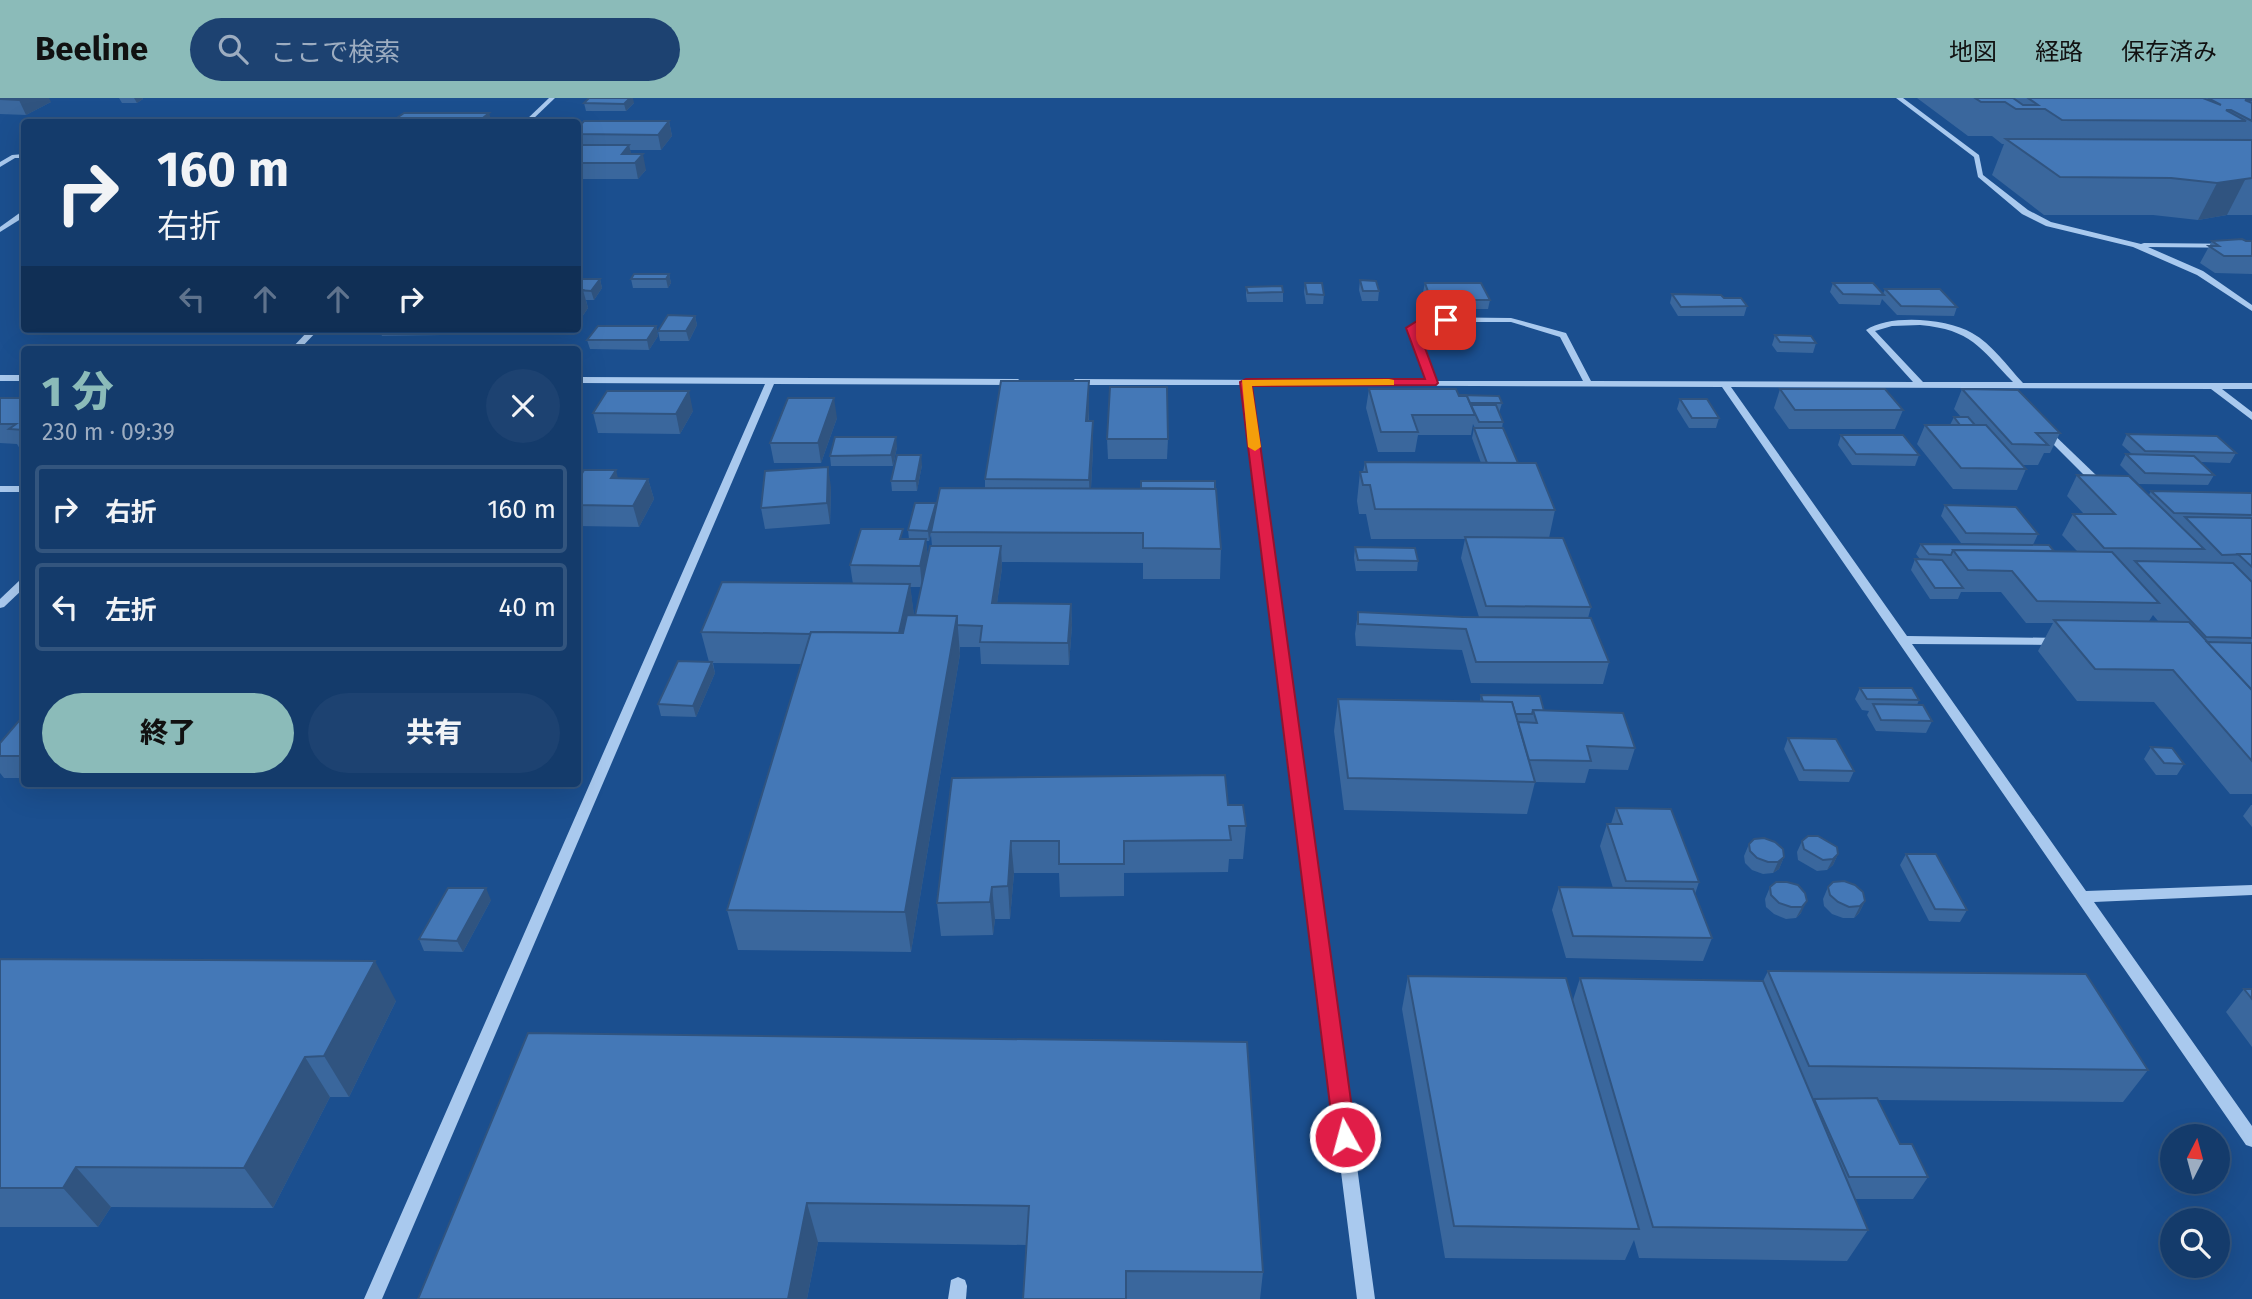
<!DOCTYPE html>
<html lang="ja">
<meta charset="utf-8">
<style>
body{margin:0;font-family:"Fira Sans","Noto Sans JP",sans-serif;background:#1d4271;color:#f1f3f6;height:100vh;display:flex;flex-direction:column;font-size:26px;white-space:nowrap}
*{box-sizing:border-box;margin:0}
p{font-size:23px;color:#9dadc1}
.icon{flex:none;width:38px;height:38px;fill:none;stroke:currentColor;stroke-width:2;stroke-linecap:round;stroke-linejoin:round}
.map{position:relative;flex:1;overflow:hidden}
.panel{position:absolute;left:21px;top:248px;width:560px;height:441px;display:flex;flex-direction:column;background:#143b6b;border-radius:7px;box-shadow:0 7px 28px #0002,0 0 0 2px #33557e}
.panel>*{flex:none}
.banner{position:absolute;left:21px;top:21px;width:560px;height:214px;border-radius:7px;box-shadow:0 7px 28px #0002,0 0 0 2px #33557e;background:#143b6b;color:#f1f3f6;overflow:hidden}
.needle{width:46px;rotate:6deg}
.fabs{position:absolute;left:2160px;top:1026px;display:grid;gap:14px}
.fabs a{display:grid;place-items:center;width:70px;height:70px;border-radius:50%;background:#143b6b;box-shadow:0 7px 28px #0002,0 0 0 2px #33557e;font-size:35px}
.pin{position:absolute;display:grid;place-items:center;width:60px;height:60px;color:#fff;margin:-30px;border-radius:14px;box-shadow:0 4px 10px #0006}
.me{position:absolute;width:77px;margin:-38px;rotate:353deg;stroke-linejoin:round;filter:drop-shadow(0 0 5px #0008)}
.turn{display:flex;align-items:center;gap:24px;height:147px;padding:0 21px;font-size:32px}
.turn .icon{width:91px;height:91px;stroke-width:2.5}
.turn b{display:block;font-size:49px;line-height:60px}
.lanes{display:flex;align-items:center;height:66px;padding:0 21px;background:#0003;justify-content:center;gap:35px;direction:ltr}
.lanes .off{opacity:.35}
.round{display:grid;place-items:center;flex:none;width:74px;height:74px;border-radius:37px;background:#1d4271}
.headline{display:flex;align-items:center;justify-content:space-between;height:119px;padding:0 21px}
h1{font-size:42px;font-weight:800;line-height:52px;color:#8bbbb9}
.cta{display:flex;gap:14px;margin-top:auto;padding:14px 21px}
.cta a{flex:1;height:80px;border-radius:42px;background:#8bbbb9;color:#111;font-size:28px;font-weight:800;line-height:80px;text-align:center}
.cta a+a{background:#1d4271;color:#f1f3f6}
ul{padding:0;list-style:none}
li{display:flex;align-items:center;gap:21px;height:88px;margin:0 14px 10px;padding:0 7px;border:4px solid #33557e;border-radius:7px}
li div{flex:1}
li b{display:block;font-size:26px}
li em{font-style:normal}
header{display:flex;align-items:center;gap:42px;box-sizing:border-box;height:98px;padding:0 35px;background:#8bbbb9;color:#111}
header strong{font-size:33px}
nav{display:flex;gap:38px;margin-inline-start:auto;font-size:24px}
.search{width:490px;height:63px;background:#1d4271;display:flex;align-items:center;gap:18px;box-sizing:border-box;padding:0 24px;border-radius:38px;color:#9dadc1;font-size:26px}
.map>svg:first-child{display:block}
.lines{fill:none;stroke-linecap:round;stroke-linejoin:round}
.minor{fill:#a9c9ee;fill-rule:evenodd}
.wall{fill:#3a679d;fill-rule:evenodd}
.shaded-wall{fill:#305480}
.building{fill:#4478b7;stroke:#305480;stroke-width:2}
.route{fill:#e11d48;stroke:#92132f;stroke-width:2}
.slow{fill:#f59e0b}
</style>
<header>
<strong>Beeline</strong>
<div class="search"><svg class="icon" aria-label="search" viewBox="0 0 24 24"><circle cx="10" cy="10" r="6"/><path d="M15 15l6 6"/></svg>ここで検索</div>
<nav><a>地図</a><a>経路</a><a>保存済み</a></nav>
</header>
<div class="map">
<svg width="2252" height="1201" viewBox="0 0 2252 1201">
<rect width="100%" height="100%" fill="#1b4f8f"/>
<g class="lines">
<g class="minor">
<path d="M549,0H555L530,24H524Z"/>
<path d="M1896,0H1903L1979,57L1983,77L2028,112L2051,124L2141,146L2144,145L2252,146V150L2148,149L2203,173L2252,207V213L2197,177L2133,149L2046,128L2022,116L1978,79L1974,59Z"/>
<path d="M24,56V60H15L0,69V64L12,57Z"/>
<path d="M21,114H24V119L0,134V129Z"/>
<path d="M1422,219L1511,220L1566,235L1591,283L1913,284L1866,232C1889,216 1947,220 1972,235C1992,246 2007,268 2023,285H2252V291H2222L2252,314V322L2211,291L1731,289L1907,538L2061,540L2063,543L2061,546L2057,547L1912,546L2086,793L2252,787V797L2094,804L2252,1028V1049L2246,1047L1722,289L1251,287L1375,1201H1357L1242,287H1075L1071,284L1075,281L1427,283L1408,230ZM1427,224H1511L1560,239L1583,283H1436L1416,231ZM1920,227C1972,232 1979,249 2013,284H1923L1875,233L1892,228Z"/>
<path d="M310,231H319L299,252H290Z"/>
<rect x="0" y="277" width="24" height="6"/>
<path d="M578,279L1018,281L1022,284L1018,287L774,286L382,1201H364L765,286L578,285Z"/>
<path d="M2044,329L2047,330L2098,379V383H2090L2041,334V330Z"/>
<rect x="0" y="388" width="24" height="6"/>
<path d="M24,481V490L4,509L0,510V501L20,482Z"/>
<path d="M958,1179L965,1182L967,1188L966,1201H948L951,1182Z"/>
</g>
</g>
<g class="wall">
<path d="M0,0L51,4L26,17L0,16Z"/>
<path d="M119,0H142L143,1L137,5H122Z"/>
<path d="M1917,0H2252V117H2227L2198,122L2153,117H2044L1992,77L2004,46H2002L1992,38H1968Z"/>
<path d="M584,5H634L626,13H586Z"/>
<path d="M669,23L672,38L661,52H630L631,56L646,72L638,81H578V30Z"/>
<path d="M2212,143H2252V176L2215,175L2200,165Z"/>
<path d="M669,176L671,185L668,190H633L631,181Z"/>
<path d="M578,181H600L602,190L594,202H586L588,210L578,225Z"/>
<path d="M1360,182L1379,193L1378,203H1362L1359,192Z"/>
<path d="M1305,185L1324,197L1323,206H1306L1304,194Z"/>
<path d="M1425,185L1490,202L1488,211H1430L1423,194Z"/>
<path d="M1833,185L1883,196L1885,191L1957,209L1954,218L1897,217L1882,201L1880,207L1839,206L1830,194Z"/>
<path d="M1246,189L1283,194V204H1247L1246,198Z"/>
<path d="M1672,196L1724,200L1747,208L1744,218H1678L1670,205Z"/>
<path d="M695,218L697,227L689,243H660L658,233Z"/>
<path d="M656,228L658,238L649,252L590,251L587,242Z"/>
<path d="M361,231H447L442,237L382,238L380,232L375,237H363Z"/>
<path d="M448,231H475L473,233H449Z"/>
<path d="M481,231H574L570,236H522L521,232H481Z"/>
<path d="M1775,237L1816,245L1813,255L1777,254L1772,247Z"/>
<path d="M1089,283V323H1093V351L1091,390L1221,451L1220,481H1143V465L1002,464V470L997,505L1071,506L1072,527L1069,567L981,566L980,549H960V556L911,854L738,852L727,812L801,566L713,565L715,575L696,619L661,618L658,606L709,564L701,534L853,486L850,467L909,441L908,432L936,405L985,390V381ZM931,437L932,448L928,460L926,443H929ZM910,489H921L915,518H914Z"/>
<path d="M1369,291L1459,298L1502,305L1499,315L1503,324L1502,330L1518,365L1555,412L1549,440L1591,509L1588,520L1609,564L1603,586L1471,585L1462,552L1356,548L1355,536L1358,514L1479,519L1461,460L1465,441H1371L1366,416H1359L1357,403L1360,374H1363L1365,364L1481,365L1472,340L1474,330H1475L1473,326L1471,337H1418L1415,354H1378L1366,310Z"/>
<path d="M1780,291L1903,312L1895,331H1789L1774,310Z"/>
<path d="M1962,291L2060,335L2050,355H2044L2038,367H2022L2026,371L2017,392L1953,391L1917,346L1925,327H1950L1954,319H1961L1954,311Z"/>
<path d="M0,300H24V351H20L17,346L0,345Z"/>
<path d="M1680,301L1719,320L1716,330H1689L1677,311Z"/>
<path d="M693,313L680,336L598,335L593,315Z"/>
<path d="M837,320L821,365H774L770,345Z"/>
<path d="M2127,336L2236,355L2230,365L2201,364L2214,377L2208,387L2139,386L2120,367L2126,356H2132L2122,347Z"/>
<path d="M1841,337L1919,357L1915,368L1852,367L1838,347Z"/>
<path d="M1107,341H1168L1167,361H1108Z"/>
<path d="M897,349L893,368H831L830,358Z"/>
<path d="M922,367L917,393H892L891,383Z"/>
<path d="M2077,377L2149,397L2151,393L2252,395V696H2230L2154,604L2077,603L2038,553L2053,525H2026L2001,494H1961L1958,501H1930L1911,472L1915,461H1920L1916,456L1921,446L2054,453H2077L2062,437L2073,416H2084L2067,398ZM2153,517L2158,523H2159H2149Z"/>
<path d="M618,380L648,381L654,401L639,429L578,428V382Z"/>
<path d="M831,389L830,426L765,431L761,410Z"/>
<path d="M1945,407L2038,436L2033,447L1961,445L1941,418Z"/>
<path d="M1355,449L1418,463L1417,473H1356L1354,460Z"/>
<path d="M1860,590L1919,602L1917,607L1932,623L1926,635L1876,633L1867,617L1869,613L1862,612L1855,601Z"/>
<path d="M1481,597L1544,613L1635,650L1628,672L1589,671L1585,685L1535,684L1527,716L1344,712L1334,633L1338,601L1480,604Z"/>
<path d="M24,617V680H4L0,675V645Z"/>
<path d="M1788,640L1854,673L1849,684L1799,683L1784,651Z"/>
<path d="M2151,649L2184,666L2177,677H2156L2144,661Z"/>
<path d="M952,680L1228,707L1246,728L1243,761H1229L1228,774L1124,775V798L1060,799L1059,775H1014L1010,821H995L993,837L941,838L937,805Z"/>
<path d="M2251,707H2252V729L2243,718Z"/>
<path d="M1616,710L1699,784L1695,796L1712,840L1703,863L1566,860L1552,812L1559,789L1613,790L1600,748L1607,726H1611Z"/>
<path d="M1802,743L1838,756L1833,767L1827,772L1817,773L1798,762L1797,754Z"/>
<path d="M1749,746L1784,759L1779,771L1773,775L1763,776L1752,772L1745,765L1744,758Z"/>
<path d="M1906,756L1967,812L1960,824L1929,823L1900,767Z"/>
<path d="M1770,789L1805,795L1801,815L1796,820L1786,821L1774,816L1766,809L1765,801Z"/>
<path d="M1828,789L1865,803L1859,815L1854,820H1843L1832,816L1824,808L1823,801Z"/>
<path d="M491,802L463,854L424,853L419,841Z"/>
<path d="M0,861L396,903L349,999H330L273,1110L111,1109L98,1129H0Z"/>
<path d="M1768,873L2148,972L2123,1004L1878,1002L1900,1046L1928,1079L1913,1101H1855L1868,1132L1847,1163L1639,1160L1634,1142L1625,1162L1445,1160L1402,911L1408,878L1573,902L1580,880L1763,883Z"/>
<path d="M2244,891H2252V949L2226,914Z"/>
<path d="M528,935L1263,1174L1260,1201H1023L1026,1147L818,1144L807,1201H418Z"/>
</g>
<g class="shaded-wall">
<path d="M22,0H49L51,4L26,17L19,2Z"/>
<path d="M134,0H142L143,1L137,5Z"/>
<path d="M630,0H633L634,5L626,13L624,6Z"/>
<path d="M489,15L492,24H478Z"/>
<path d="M669,23L672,38L661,52L658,37Z"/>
<path d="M629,47L633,63L622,56Z"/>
<path d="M643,56L646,72L638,81L635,65Z"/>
<path d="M2246,80L2227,117L2198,122L2217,85Z"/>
<path d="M669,176L671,185L668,190L666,181Z"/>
<path d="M600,181L602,190L594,202L591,193Z"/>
<path d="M583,192L588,210L578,225V200Z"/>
<path d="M695,218L697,227L689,243L686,233Z"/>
<path d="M656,228L658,238L649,252L647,242Z"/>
<path d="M373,231H380V232L375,237Z"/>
<path d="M440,231H447L442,237Z"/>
<path d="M1089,283V311L1087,351L1086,323Z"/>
<path d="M689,293L693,313L680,336L676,316Z"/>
<path d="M834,300L837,320L821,365L818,345Z"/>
<path d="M1093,323V351L1090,411L1089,382Z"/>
<path d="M896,339L897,349L893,368L891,357Z"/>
<path d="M921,357L922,367L917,393L916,383Z"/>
<path d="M828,369L831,389L830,426L827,405Z"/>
<path d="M616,372L621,392L611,380Z"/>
<path d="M648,381L654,401L639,429L633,408Z"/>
<path d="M936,405L937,416L931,434L929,443L928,433Z"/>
<path d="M926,441L928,462L922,489L920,468Z"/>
<path d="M1001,448L1002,470L994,527L992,505Z"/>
<path d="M910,486L914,517L902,568L898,537Z"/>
<path d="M1071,506L1072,527L1069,567L1068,545Z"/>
<path d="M957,518L960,556L911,854L905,814Z"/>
<path d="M712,564L715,575L696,619L693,608Z"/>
<path d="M1011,743L1014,775L1010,821L1008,788Z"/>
<path d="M1838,756L1833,767L1827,772L1833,761Z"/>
<path d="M1784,759L1779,771L1773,775L1778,764Z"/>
<path d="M992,789L995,821L993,837L990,804Z"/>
<path d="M486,790L491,802L463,854L457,843Z"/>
<path d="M1807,803L1801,815L1796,820L1802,809Z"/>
<path d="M1865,803L1859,815L1854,820L1860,808Z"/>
<path d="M375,863L396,903L349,999L324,958Z"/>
<path d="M305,959L330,999L273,1110L244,1070Z"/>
<path d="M76,1069L111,1109L98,1129L63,1090Z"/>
<path d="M807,1105L818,1144L807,1201H788Z"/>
</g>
<g class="building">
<path d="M0,0H22L19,2L0,1Z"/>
<path d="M589,0H630L624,6L584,5Z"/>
<path d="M1975,0H2013L2023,7H2038L2028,0H2203L2221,7L2208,0H2252V2H2245L2252,5V23L2231,12H2226L2246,23L2062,22L2045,11H2016L2005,4H1981Z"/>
<path d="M404,15H489L478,24H391Z"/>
<path d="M584,23H669L658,37L578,36V30Z"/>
<path d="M2006,41L2252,42V80L2217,85L2171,80L2060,79Z"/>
<path d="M578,47H629L622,56H643L635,65H578Z"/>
<path d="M2242,141L2246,143H2252V158H2224L2209,148H2219L2212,143Z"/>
<path d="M634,176H669L666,181H631Z"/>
<path d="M578,181H600L591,193L578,192Z"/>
<path d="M1360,182L1376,183L1379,193H1363Z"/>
<path d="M1305,185H1322L1324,197L1307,196Z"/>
<path d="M1425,185H1481L1490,202H1431Z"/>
<path d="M1833,185H1873L1884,197L1843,196Z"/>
<path d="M1282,188L1283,194L1248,195L1246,189Z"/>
<path d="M1885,191H1940L1957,209L1901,208Z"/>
<path d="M578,192H583L578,200Z"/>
<path d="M1672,196L1721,197L1724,200H1741L1747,208L1681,209Z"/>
<path d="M668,217L695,218L686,233H658Z"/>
<path d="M598,228H656L647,242H587Z"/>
<path d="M1775,237L1811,238L1816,245L1780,244Z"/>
<path d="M1001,283H1089L1086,323H1093L1089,382L985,381Z"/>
<path d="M1110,289H1167L1168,341H1107Z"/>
<path d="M1369,291H1456L1459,298H1467L1475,317H1412L1418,334H1381Z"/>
<path d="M1780,291H1885L1903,312H1795Z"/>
<path d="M1962,291L2018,292L2060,335H2036L2048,347L2012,346Z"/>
<path d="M607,293H689L676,316L593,315Z"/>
<path d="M1459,297L1499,298L1502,305H1470L1467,298Z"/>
<path d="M0,300H24V332L9,331L16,326H0Z"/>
<path d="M788,300H834L818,345H770Z"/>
<path d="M1680,301H1707L1719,320H1692Z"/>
<path d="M1471,307H1496L1503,324H1479Z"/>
<path d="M1954,319H1968L1975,327H1960Z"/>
<path d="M1925,327H1986L2026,371L1961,370Z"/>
<path d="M1474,330H1503L1518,365H1487Z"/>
<path d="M2127,336L2217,338L2236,355L2145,353Z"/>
<path d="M1841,337H1903L1919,357L1856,356Z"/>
<path d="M835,339H896L891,357L830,358Z"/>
<path d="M2126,356L2194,358L2214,377L2145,375Z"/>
<path d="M897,357H921L916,383H891Z"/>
<path d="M1365,364L1536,365L1555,412L1375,411L1370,387H1363L1360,374H1367Z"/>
<path d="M828,369L827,405L761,410L765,373Z"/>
<path d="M584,372H616L611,380L648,381L633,408L578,407V382Z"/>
<path d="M2077,377L2129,378L2204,451L2104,450L2073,416H2115Z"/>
<path d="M1141,383H1215V391L1141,390Z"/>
<path d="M940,390L1216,391L1221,451L1143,450V435L931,434Z"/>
<path d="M2151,393L2252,395V417L2174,415Z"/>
<path d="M915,405H936L928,433L908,432Z"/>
<path d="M1945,407L2016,409L2038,436L1966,435Z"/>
<path d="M2185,419L2252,420V456L2222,457Z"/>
<path d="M861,431H903L900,441H926L920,468L850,467Z"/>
<path d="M1465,439L1563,440L1591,509L1486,508Z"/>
<path d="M1921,446L2049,447L2054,453L1953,452L1951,457L1929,456Z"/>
<path d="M930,448H1001L992,505L1071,506L1068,545L980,544L982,528L957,527V518H915Z"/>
<path d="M1355,449L1415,450L1418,463L1358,462Z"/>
<path d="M1953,452L2112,454L2159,505L2037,503L2012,473L1968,472Z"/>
<path d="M2238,456H2252V469Z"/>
<path d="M1915,461L1942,462L1963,490H1935Z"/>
<path d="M2135,463L2233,465L2252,484V540L2206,539Z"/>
<path d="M722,484L910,486L899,535L811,534L810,536L701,534Z"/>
<path d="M1358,514L1463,519L1591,520L1609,564H1476L1466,531L1358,526Z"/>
<path d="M907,517L957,518L905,814L727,812L811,534L903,535Z"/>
<path d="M2054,522L2189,524L2252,592V663L2173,572L2095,571Z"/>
<path d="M2207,544L2252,545V592Z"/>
<path d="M678,563L712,564L693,608L658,606Z"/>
<path d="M1860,590H1912L1919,602L1867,601Z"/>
<path d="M1481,597L1540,598L1544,613L1533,612L1532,616H1515L1512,604H1483Z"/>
<path d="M1338,601L1512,604L1535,684L1348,680Z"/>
<path d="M1873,606L1923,607L1932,623L1881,622Z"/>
<path d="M1533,612L1623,615L1635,650L1587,648L1591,663L1529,662L1518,624L1537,625Z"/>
<path d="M24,617V658H0V645Z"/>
<path d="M1788,640L1836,641L1854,673L1804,672Z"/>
<path d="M2151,649L2172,650L2184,666L2164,665Z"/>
<path d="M1225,677L1228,707H1243L1246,728H1229L1231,742L1124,743V766H1059V743H1011L1008,788L992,789L990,804L937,805L952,680Z"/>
<path d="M1616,710L1671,711L1699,784L1626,783L1607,726H1622Z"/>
<path d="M1808,738H1818L1837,749L1838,756L1833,761L1823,762L1804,751L1802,743Z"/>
<path d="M1764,740L1775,744L1783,751L1784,759L1778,764H1768L1757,760L1750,753L1749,746L1754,741Z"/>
<path d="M1906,756H1936L1967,812L1935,811Z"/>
<path d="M1844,783L1855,787L1863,794L1865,803L1860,808L1849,809L1838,804L1830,797L1828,789L1833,784Z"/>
<path d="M1776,784H1787L1798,787L1805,795L1807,803L1802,809H1791L1779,805L1771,797L1770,789Z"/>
<path d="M1559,789L1693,791L1712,840L1573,838Z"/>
<path d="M448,790H486L457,843L419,841Z"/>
<path d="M0,861L375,863L324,958L305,959L244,1070L76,1069L63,1090H0Z"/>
<path d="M1768,873L2086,876L2148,972L1809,968Z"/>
<path d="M1408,878L1566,880L1639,1131L1454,1128Z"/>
<path d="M1580,880L1763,883L1868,1132L1653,1129Z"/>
<path d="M2244,891H2252V901Z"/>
<path d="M528,935L1247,944L1263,1174L1126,1173V1201H1023L1029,1108L807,1105L788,1201H418Z"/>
<path d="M1877,1000L1900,1046H1912L1928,1079H1849L1814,1001Z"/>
</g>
<path class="route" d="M1425,218H1446L1452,222C1442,229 1430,222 1418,231L1438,285L1436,287L1252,288L1356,1039L1353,1046L1345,1049L1337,1046L1334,1039L1240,284L1246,281H1425L1406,230Z"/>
<path class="slow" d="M1389,281L1394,282V287L1252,288L1261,349L1255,353L1248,349L1242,282Z"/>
</svg>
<div class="fabs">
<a><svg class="needle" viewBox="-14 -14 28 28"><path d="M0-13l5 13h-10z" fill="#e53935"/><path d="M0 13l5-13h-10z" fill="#9dadc1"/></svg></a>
<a><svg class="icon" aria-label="search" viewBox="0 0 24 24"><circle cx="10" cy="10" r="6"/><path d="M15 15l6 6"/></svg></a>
</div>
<div class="pin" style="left:1446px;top:222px;background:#d93025"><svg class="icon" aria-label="arrive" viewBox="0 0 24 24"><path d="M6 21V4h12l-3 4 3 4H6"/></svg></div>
<svg class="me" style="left:1345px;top:1039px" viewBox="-20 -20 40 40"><circle r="17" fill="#e11d48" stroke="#fff" stroke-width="3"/><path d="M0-11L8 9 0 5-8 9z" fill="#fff"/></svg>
<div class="banner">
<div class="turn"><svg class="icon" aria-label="right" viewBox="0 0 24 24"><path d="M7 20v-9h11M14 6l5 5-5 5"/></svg><div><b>160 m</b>右折</div></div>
<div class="lanes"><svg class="icon off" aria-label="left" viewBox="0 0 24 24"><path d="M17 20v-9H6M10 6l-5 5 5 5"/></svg><svg class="icon off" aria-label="ahead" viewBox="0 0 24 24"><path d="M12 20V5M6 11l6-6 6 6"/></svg><svg class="icon off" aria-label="ahead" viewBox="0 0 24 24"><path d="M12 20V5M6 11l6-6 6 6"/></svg><svg class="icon" aria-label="right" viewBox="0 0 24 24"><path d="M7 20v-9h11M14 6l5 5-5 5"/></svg></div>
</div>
<section class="panel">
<div class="headline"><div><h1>1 分</h1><p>230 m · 09:39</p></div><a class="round"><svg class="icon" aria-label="close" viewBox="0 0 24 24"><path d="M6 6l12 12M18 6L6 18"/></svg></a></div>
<ul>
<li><svg class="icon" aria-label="right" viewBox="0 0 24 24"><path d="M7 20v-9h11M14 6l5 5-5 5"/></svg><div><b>右折</b></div><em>160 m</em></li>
<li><svg class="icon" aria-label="left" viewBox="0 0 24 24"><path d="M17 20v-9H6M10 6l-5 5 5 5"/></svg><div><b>左折</b></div><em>40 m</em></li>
</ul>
<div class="cta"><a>終了</a><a>共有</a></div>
</section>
</div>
